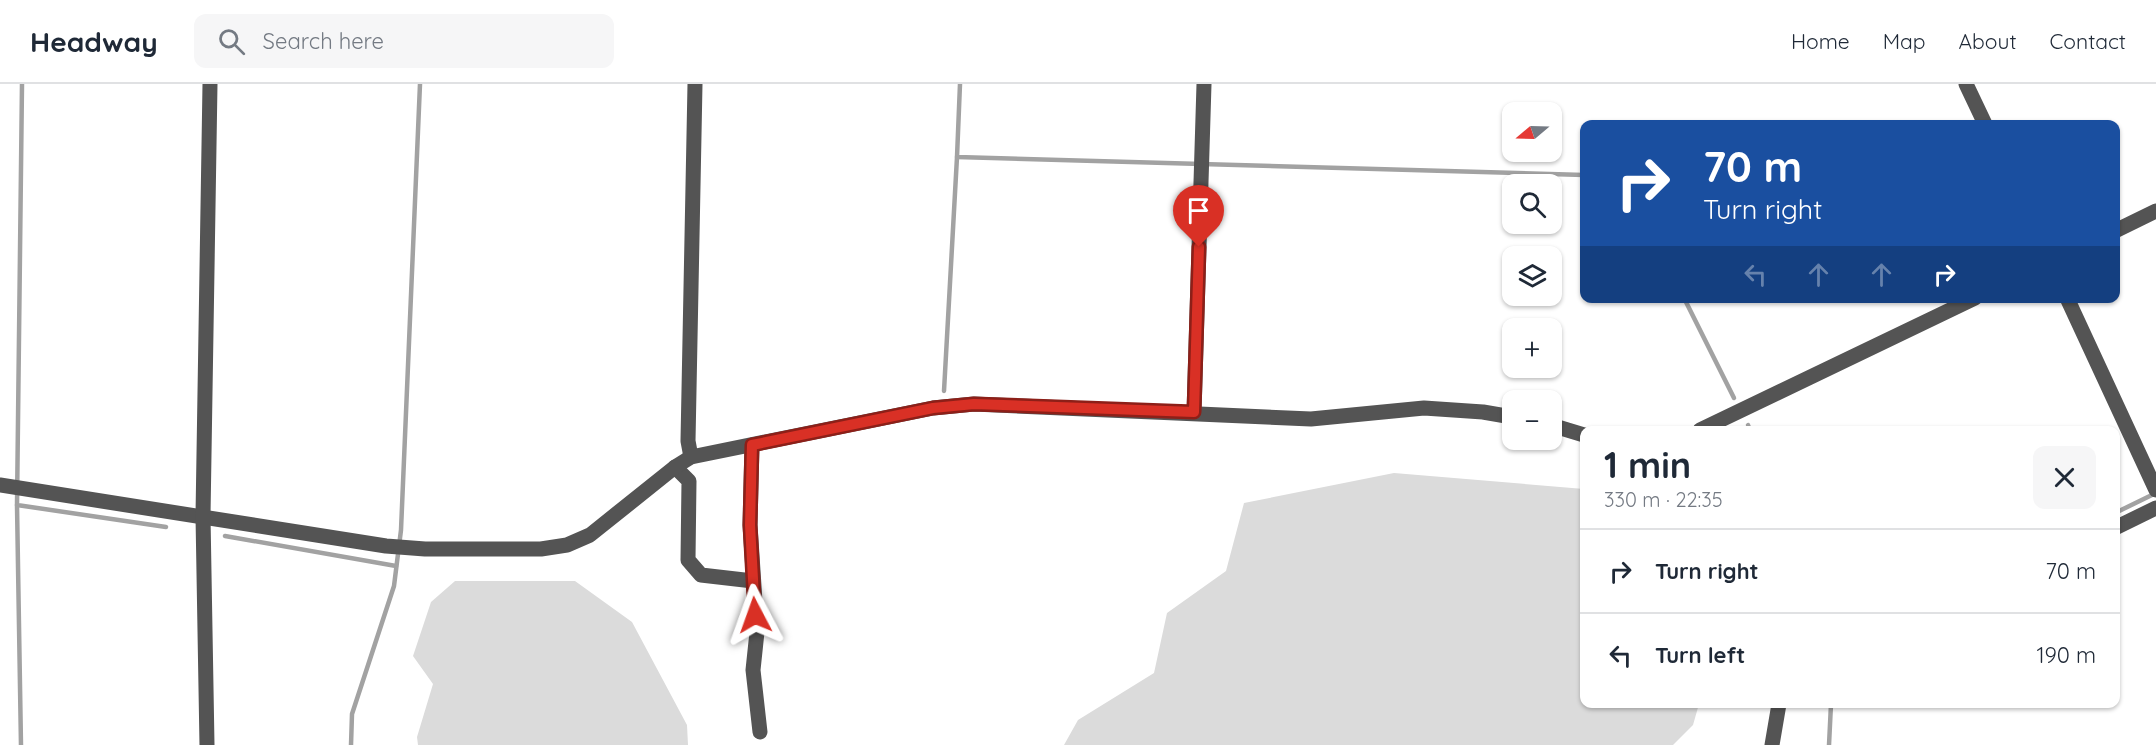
<!DOCTYPE html>
<meta charset="utf-8">
<style>
body{margin:0;font-family:Quicksand,sans-serif;background:#f6f6f7;color:#1f2937;height:100vh;display:flex;flex-direction:column;font-size:22px;white-space:nowrap}
*{box-sizing:border-box;margin:0}
p{font-size:20px;color:#747a83}
.icon{flex:none;width:33px;height:33px;fill:none;stroke:currentColor;stroke-width:2;stroke-linecap:round;stroke-linejoin:round}
.map{position:relative;flex:1;overflow:hidden}
.panel{position:absolute;left:1580px;top:342px;width:540px;height:282px;display:flex;flex-direction:column;background:#fff;border-radius:12px;box-shadow:0 2px 4px #0004}
.panel>*{flex:none}
.banner{position:absolute;left:1580px;top:36px;width:540px;height:183px;border-radius:12px;box-shadow:0 2px 4px #0004;background:#1a4fa0;color:#fff;overflow:hidden}
.needle{width:39px;rotate:251deg}
.buttons{position:absolute;left:1502px;top:18px;display:grid;gap:12px}
.buttons a{display:grid;place-items:center;width:60px;height:60px;border-radius:12px;background:#fff;box-shadow:0 2px 4px #0004;font-size:30px}
.pin{position:absolute;display:grid;place-items:center;width:51px;height:51px;color:#fff;margin:-62px -26px;border-radius:50% 50% 50% 0;rotate:-45deg;box-shadow:0 0 6px #0007}
.pin .icon{rotate:45deg}
.me{position:absolute;width:66px;margin:-33px;rotate:356deg;stroke-linejoin:round;filter:drop-shadow(0 0 4px #0008)}
.turn{display:flex;align-items:center;gap:21px;height:126px;padding:0 24px;font-size:27px}
.turn .icon{width:78px;height:78px;stroke-width:2.5}
.turn b{display:block;font-size:42px;line-height:51px}
.lanes{display:flex;align-items:center;height:57px;padding:0 24px;background:#0003;justify-content:center;gap:30px;direction:ltr}
.lanes .off{opacity:.35}
.round{display:grid;place-items:center;flex:none;width:63px;height:63px;border-radius:12px;background:#f6f6f7}
.head{display:flex;align-items:center;justify-content:space-between;height:102px;padding:0 24px}
h1{font-size:36px;font-weight:700;line-height:45px}
ul{padding:0;list-style:none}
li{display:flex;align-items:center;gap:18px;height:84px;padding:0 24px;border-top:2px solid #e0e1e3}
li div{flex:1}
li b{display:block;font-size:22px}
li em{font-style:normal}
header{display:flex;align-items:center;gap:36px;box-sizing:border-box;height:84px;padding:0 30px;background:#fff;border-bottom:2px solid #e0e1e3}
header strong{font-size:28px}
nav{display:flex;gap:33px;margin-inline-start:auto;font-size:21px}
.search{width:420px;height:54px;background:#f6f6f7;display:flex;align-items:center;gap:15px;box-sizing:border-box;padding:0 21px;border-radius:12px;color:#747a83;font-size:22px}
.map>svg:first-child{display:block}
.green{fill:#dbdbdb}
.lines{fill:none;stroke-linecap:round;stroke-linejoin:round}
.stream{stroke:#a2a2a2;stroke-width:4.5}
.minor{stroke:#545454;stroke-width:15}
.route-casing{stroke:#8d1f18;stroke-width:15}
.route{stroke:#d93025;stroke-width:10}
</style>
<header>
<strong>Headway</strong>
<div class="search"><svg class="icon" aria-label="search" viewBox="0 0 24 24"><circle cx="10" cy="10" r="6"/><path d="M15 15l6 6"/></svg>Search here</div>
<nav><a>Home</a><a>Map</a><a>About</a><a>Contact</a></nav>
</header>
<div class="map">
<svg width="2156" height="661" viewBox="0 0 2156 661">
<rect width="100%" height="100%" fill="#fff"/>
<g class="green">
<path d="M1394,389L1584,405V620H1699L1693,641L1673,661H1064L1078,636L1154,589L1167,529L1226,487L1244,419Z"/>
<path d="M455,497H575L632,538L687,641L688,661H418L417,653L433,600L413,572L431,518Z"/>
</g>
<g class="lines">
<g class="stream">
<path d="M22,0L17,421L166,443"/>
<path d="M960,0L957,73L1584,91"/>
<path d="M1684,214L1734,314"/>
<path d="M944,307L957,73"/>
<path d="M1748,341L1750,346"/>
<path d="M17,421L21,661"/>
<path d="M2115,429L2156,409"/>
<path d="M225,452L396,482"/>
<path d="M351,661L352,630L394,502L401,446L420,0"/>
<path d="M1829,661L1831,620"/>
</g>
<g class="minor">
<path d="M1966,0L1985,40"/>
<path d="M2115,147L2156,127"/>
<path d="M2067,214L2156,406"/>
<path d="M1194,328L1204,0"/>
<path d="M1551,341L1584,351"/>
<path d="M1700,346L1975,214"/>
<path d="M752,361L750,441L757,548L753,586L760,648"/>
<path d="M691,373L688,357L695,0"/>
<path d="M675,383L689,397L688,476L701,491L753,497"/>
<path d="M0,401L386,462L425,465H541L567,461L590,451L675,383L691,373L933,324L974,320L1311,335L1424,324L1483,328L1512,333"/>
<path d="M2115,444L2156,424"/>
<path d="M207,661L203,432L210,0"/>
<path d="M1772,661L1779,620"/>
</g>
</g>
<g class="lines">
<g class="route-casing">
<path id="route" d="M755,531L750,441L752,361L933,324L974,320L1194,328L1199,163"/>
</g>
<use href="#route" class="route"/>
</g>
</svg>
<div class="buttons">
<a><svg class="needle" viewBox="-14 -14 28 28"><path d="M0-13l5 13h-10z" fill="#e53935"/><path d="M0 13l5-13h-10z" fill="#747a83"/></svg></a>
<a><svg class="icon" aria-label="search" viewBox="0 0 24 24"><circle cx="10" cy="10" r="6"/><path d="M15 15l6 6"/></svg></a>
<a><svg class="icon" aria-label="layers" viewBox="0 0 24 24"><path d="M12 4l9 5-9 5-9-5zM3 14l9 5 9-5"/></svg></a>
<a>+</a>
<a>−</a>
</div>
<div class="pin" style="left:1199px;top:163px;background:#d93025"><svg class="icon" aria-label="arrive" viewBox="0 0 24 24"><path d="M6 21V4h12l-3 4 3 4H6"/></svg></div>
<svg class="me" style="left:755px;top:531px" viewBox="-20 -20 40 40"><path d="M0-17L14 15 0 8-14 15z" fill="#d93025" stroke="#fff" stroke-width="4"/></svg>
<div class="banner">
<div class="turn"><svg class="icon" aria-label="right" viewBox="0 0 24 24"><path d="M7 20v-9h11M14 6l5 5-5 5"/></svg><div><b>70 m</b>Turn right</div></div>
<div class="lanes"><svg class="icon off" aria-label="left" viewBox="0 0 24 24"><path d="M17 20v-9H6M10 6l-5 5 5 5"/></svg><svg class="icon off" aria-label="ahead" viewBox="0 0 24 24"><path d="M12 20V5M6 11l6-6 6 6"/></svg><svg class="icon off" aria-label="ahead" viewBox="0 0 24 24"><path d="M12 20V5M6 11l6-6 6 6"/></svg><svg class="icon" aria-label="right" viewBox="0 0 24 24"><path d="M7 20v-9h11M14 6l5 5-5 5"/></svg></div>
</div>
<section class="panel">
<div class="head"><div><h1>1 min</h1><p>330 m · 22:35</p></div><a class="round"><svg class="icon" aria-label="close" viewBox="0 0 24 24"><path d="M6 6l12 12M18 6L6 18"/></svg></a></div>
<ul>
<li><svg class="icon" aria-label="right" viewBox="0 0 24 24"><path d="M7 20v-9h11M14 6l5 5-5 5"/></svg><div><b>Turn right</b></div><em>70 m</em></li>
<li><svg class="icon" aria-label="left" viewBox="0 0 24 24"><path d="M17 20v-9H6M10 6l-5 5 5 5"/></svg><div><b>Turn left</b></div><em>190 m</em></li>
</ul>
</section>
</div>
